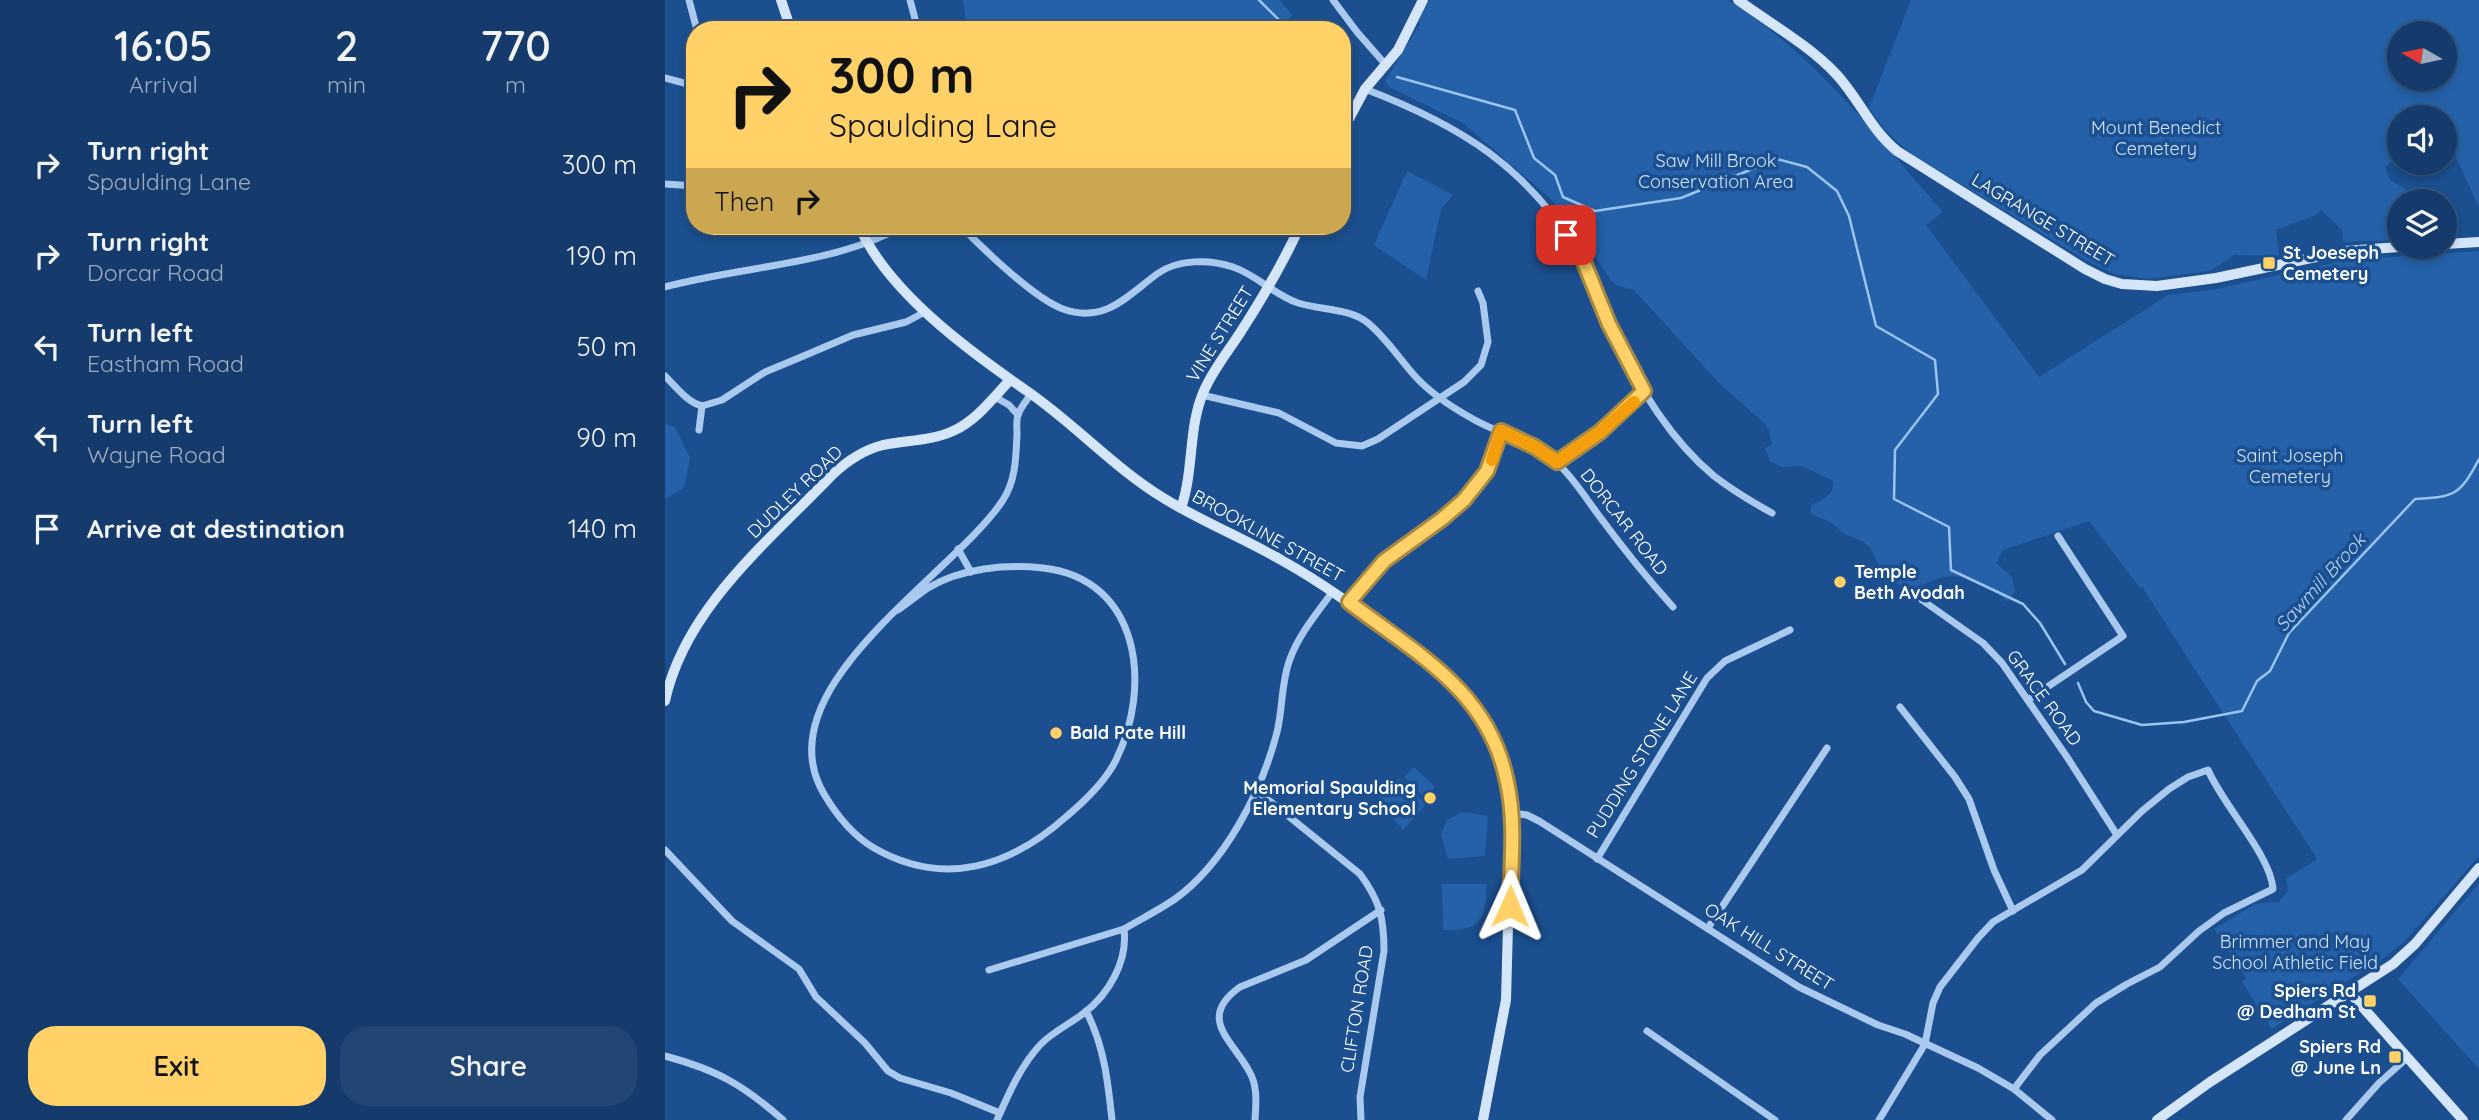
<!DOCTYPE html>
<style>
body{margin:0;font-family:Quicksand,sans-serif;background:#214673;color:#f1f3f6;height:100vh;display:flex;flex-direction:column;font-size:26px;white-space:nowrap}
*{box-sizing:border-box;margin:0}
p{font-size:23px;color:#9dadc1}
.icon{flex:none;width:38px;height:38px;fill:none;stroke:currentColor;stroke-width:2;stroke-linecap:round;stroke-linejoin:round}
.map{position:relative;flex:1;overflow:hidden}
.side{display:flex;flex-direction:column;background:#143b6b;width:665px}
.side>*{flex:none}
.guide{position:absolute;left:21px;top:21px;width:665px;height:214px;border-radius:28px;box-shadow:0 4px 10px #0003,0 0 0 2px #33557e;background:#ffd166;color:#111;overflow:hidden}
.needle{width:46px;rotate:279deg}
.tools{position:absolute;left:1722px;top:21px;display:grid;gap:14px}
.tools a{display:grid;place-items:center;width:70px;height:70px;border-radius:50%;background:#143b6b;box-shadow:0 4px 10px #0003,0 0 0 2px #33557e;font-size:35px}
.pin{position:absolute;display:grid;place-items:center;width:60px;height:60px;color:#fff;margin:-30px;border-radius:14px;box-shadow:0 4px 10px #0006}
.me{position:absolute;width:77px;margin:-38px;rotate:1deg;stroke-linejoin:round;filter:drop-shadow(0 0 5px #0008)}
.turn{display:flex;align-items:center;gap:24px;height:147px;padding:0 28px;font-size:32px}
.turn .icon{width:91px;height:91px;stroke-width:2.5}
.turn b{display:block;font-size:49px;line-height:60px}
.then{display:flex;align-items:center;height:66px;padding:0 28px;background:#0003;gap:14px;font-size:26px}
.eta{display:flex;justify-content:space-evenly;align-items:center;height:119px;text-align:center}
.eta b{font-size:42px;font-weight:600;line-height:49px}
.cta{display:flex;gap:14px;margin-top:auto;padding:14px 28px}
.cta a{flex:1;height:80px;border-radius:28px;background:#ffd166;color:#111;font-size:28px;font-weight:600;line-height:80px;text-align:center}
.cta a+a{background:#214673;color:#f1f3f6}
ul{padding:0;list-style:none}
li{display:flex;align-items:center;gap:21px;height:91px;padding:0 28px}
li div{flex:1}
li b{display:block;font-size:26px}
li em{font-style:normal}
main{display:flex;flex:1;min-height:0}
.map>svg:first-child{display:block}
.green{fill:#2461a8;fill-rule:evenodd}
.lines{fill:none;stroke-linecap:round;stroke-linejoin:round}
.stream{stroke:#9cc4f0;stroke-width:2.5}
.street{stroke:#a9c9ee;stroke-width:7}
.secondary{stroke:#d6e6fa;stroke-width:10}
.route-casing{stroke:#a68842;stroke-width:18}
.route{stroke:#ffd166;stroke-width:12}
.slow{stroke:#f59e0b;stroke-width:12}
.poi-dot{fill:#ffd166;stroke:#1b4f8f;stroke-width:2.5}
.labels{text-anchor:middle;stroke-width:7;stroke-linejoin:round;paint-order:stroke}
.park-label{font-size:18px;fill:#cfe3fa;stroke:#1b4f8f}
.street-label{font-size:18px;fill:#fff;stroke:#1b4f8f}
.poi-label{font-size:18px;font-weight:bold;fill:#fff;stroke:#1b4f8f;text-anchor:start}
.water-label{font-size:19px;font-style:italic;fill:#b5d3f5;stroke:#1b4f8f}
</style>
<main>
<section class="side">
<div class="eta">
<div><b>16:05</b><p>Arrival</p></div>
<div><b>2</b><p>min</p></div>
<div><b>770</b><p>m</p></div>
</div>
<ul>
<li><svg class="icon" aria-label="right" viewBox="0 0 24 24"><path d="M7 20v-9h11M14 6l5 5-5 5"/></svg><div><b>Turn right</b><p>Spaulding Lane</p></div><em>300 m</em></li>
<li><svg class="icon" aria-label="right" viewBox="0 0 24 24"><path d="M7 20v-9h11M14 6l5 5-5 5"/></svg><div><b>Turn right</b><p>Dorcar Road</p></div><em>190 m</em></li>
<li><svg class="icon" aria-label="left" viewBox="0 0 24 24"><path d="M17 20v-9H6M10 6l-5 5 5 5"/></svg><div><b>Turn left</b><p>Eastham Road</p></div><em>50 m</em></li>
<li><svg class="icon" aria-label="left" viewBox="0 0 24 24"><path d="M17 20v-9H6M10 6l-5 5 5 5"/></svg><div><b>Turn left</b><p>Wayne Road</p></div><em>90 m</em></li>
<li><svg class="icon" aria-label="arrive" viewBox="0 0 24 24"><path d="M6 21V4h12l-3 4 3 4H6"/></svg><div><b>Arrive at destination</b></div><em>140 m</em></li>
</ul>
<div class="cta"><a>Exit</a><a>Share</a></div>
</section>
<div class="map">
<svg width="1814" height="1120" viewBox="0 0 1814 1120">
<rect width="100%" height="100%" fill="#1b4f8f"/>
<g class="green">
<path d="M298,0H615L627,15L618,30H302Z"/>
<path d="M765,0H1063C1149,54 1212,137 1278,212L1261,225L1374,377L1503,295L1552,289L1681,260L1814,251V856L1739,942L1716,960L1607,1029L1577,982L1581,978L1549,929L1590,904L1614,902L1623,891L1621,879L1652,859L1477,587L1475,588L1424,521L1338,550L1331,563L1347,577L1350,591L1343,602C1329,589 1300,573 1280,577C1264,580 1251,593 1234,585C1213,575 1215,562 1205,548C1200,541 1189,538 1182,535C1175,533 1171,525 1165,522C1158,518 1152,518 1146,513V505C1157,499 1170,496 1168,481L1137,466L1117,467L1105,461L1100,448L1107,444L1104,430L1100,424L1053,382L969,290L951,285L945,279L920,241L886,199L798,123L724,87L720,81L755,24L753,21Z"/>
<path d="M1246,0H1814V208L1788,150L1780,145V117H1734V156L1720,167L1724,179L1759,201H1734V240L1678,242L1677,230L1656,210L1651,215L1611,230L1614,256L1569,255L1545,271L1482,279L1449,274L1420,260L1253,158C1232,144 1217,128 1204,108ZM1734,33H1780V79H1734Z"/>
<path d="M742,171L788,195L776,209L761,280L709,245Z"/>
<path d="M0,424L10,427L25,458L19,488L0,499Z"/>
<path d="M749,767L770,787L760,798L739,777Z"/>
<path d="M733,778L761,804L738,830L711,800Z"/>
<path d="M797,812L823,816L820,856L783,859L776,834L782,820Z"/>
<path d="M1814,883V1069L1733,979Z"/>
<path d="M777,884H821C822,920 815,931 778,930Z"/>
</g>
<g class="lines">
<g class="stream">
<path d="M594,0L616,22"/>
<path d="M732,77L850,110L869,158L890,175L898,197L930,211L1016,198L1112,159L1142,167L1172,191L1184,216L1211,326L1270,360L1273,394L1230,450L1229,499L1284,527L1286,570L1358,604L1375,623L1400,664"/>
<path d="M1413,683L1421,702L1429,711L1477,725L1519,722L1577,711L1592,681L1605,671L1624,633L1750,499C1790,497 1795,495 1814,459"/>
</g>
<g class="street">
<path d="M24,0L32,30"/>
<path d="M245,0L253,30"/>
<path d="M668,0L692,32L721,65"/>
<path d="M0,78L30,86"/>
<path d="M700,89C797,126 863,167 918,259C930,279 935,302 944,323C968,378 1002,437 1049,476C1067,490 1087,502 1107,513"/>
<path d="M0,184L30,186"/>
<path d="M296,226C318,249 370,299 398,309C440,324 462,296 492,274C512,259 545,259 568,267C592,275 609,295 633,303C655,310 685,308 703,323C721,338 734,358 749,375C764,392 788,408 808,419C835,435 869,440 892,463C910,479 923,502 938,521C960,551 983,579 1008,607"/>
<path d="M0,287C76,266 170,265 238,226"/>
<path d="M0,376C11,387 22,402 37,406"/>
<path d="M537,395L614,413L671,443L697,446L713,439L799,382L816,365L823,342L818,303L813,291"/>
<path d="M330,397L344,405L353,415"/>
<path d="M34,430L37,406L57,400L100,372L129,360L188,335L241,322L260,312"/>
<path d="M892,462L935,432L979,391"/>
<path d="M293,549L306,572"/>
<path d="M1257,600L1318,643L1337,663L1402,757L1452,835"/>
<path d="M684,602L719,561L799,500L823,471L836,431"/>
<path d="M233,610C243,603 253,595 263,588C296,568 341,564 378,568C476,579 487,687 451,760C440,782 421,800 402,816C345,867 279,888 209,848C187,835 172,816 159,794C96,688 289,575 338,500C351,480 351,456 352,434C352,428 351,420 353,415C355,408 362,400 366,394"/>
<path d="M1363,700L1458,636L1393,536"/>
<path d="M1235,707L1290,777L1304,799L1329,870L1348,911"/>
<path d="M591,790L695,874C715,901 719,918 719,951L695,1097L696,1120"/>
<path d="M846,813L862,815L874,821L1134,987L1213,1025L1240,1034L1313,1068L1349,1089L1387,1120"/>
<path d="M0,850L67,921L134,969L151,997L200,1043L223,1071L235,1078L286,1093L335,1113"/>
<path d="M932,859L1042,678L1060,661L1125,630"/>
<path d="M1043,928L1162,748"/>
<path d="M324,970L459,929"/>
<path d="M421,1011C439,1045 443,1082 447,1120"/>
<path d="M982,1031L1110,1120"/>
<path d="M0,1056C52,1070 77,1084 118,1120"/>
<path d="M332,1120C344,1093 355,1067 375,1045C387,1032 405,1024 419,1013C444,994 463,961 459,929C476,919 494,910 510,899C560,863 597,791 612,732C618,708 616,682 625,659C634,634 653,612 668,591"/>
<path d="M590,1120C591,1103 593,1086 584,1071C568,1041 531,1018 575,987L641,960L716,910"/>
<path d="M1214,1120L1260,1044L1268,1003L1275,987L1313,938L1328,922L1417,870L1477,811L1504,789L1523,777L1543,770C1558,805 1606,856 1608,889L1559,913L1534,931L1495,967L1462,984L1431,1003L1375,1055L1349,1089"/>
<path d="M1681,1120L1714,1083L1741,1059"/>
</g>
<g class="secondary">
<path d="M116,0L126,30"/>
<path d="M1073,0C1106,24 1144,45 1172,75C1194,99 1206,130 1232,151L1420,269L1440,279L1457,284L1492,286L1551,278L1680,251L1734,247"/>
<path d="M677,132L700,89L733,50L758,0"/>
<path d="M194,226C223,292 304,351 362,391C410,424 450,469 500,499C538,522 580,539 618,561C663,586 703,617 745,648C778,674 814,701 831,740C840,763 843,788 846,813L841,1000L818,1120"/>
<path d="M1780,244L1814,242"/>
<path d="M516,508C529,471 523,429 538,393C547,371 562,353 575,333C597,299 618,263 635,226"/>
<path d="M0,701C20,608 103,542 167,475C182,461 198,450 218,445C241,440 266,441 288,431C311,421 328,398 345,380"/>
<path d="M1685,993L1798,1120"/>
<path d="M1492,1120L1545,1082L1728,964L1750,944L1814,868"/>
</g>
</g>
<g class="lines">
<g class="route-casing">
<path id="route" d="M845,906C846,866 851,822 842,782C824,691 753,655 684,602L719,561L777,519L799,500L822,471L836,431L870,447L892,462L935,432L979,391L944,324L918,260L901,235"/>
</g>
<use href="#route" class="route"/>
<path class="slow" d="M827,460L836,431L870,447L892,462L935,432L969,402"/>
</g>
<g class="poi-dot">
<rect x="1597" y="256" width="14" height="14" rx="3.5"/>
<circle cx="1175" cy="582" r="7"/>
<circle cx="391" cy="733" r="7"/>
<circle cx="765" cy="798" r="7"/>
<rect x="1698" y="994" width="14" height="14" rx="3.5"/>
<rect x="1723" y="1050" width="14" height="14" rx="3.5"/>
</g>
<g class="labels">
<g class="park-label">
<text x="1491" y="134">Mount Benedict<tspan x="1491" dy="21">Cemetery</tspan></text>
<text x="1051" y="167">Saw Mill Brook<tspan x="1051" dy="21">Conservation Area</tspan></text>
<text x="1625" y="462">Saint Joseph<tspan x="1625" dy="21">Cemetery</tspan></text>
<text x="1630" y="948">Brimmer and May<tspan x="1630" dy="21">School Athletic Field</tspan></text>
</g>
<g class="street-label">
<text transform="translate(1378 220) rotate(31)" y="6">LAGRANGE STREET</text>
<text transform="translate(555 334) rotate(-58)" y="6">VINE STREET</text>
<text transform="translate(130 492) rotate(-44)" y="6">DUDLEY ROAD</text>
<text transform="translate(959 522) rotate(52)" y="6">DORCAR ROAD</text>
<text transform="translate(603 536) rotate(29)" y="6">BROOKLINE STREET</text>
<text transform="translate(1379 698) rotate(54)" y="6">GRACE ROAD</text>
<text transform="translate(977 755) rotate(-58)" y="6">PUDDING STONE LANE</text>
<text transform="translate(1104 947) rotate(32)" y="6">OAK HILL STREET</text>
<text transform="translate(692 1009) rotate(-81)" y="6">CLIFTON ROAD</text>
</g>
<g class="poi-label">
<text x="1618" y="259">St Joeseph<tspan x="1618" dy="21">Cemetery</tspan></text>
<text x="1189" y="578">Temple<tspan x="1189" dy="21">Beth Avodah</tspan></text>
<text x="405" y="739">Bald Pate Hill</text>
<text x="751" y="794" text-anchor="end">Memorial Spaulding<tspan x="751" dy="21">Elementary School</tspan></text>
<text x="1691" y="997" text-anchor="end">Spiers Rd<tspan x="1691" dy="21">@ Dedham St</tspan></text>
<text x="1716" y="1053" text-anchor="end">Spiers Rd<tspan x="1716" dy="21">@ June Ln</tspan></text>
</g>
<g class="water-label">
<text transform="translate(1655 582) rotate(-48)" y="7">Sawmill Brook</text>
</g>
</g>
</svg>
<div class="tools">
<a><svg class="needle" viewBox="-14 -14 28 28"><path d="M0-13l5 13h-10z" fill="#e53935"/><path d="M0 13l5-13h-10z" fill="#9dadc1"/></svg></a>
<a><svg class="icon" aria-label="sound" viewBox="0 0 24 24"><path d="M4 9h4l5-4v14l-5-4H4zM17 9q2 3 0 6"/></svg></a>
<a><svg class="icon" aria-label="layers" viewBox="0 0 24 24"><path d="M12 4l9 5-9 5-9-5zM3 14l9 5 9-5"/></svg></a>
</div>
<div class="pin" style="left:901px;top:235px;background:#d93025"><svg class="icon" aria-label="arrive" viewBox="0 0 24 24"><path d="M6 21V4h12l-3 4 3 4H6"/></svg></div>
<svg class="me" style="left:845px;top:906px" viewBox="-20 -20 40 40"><path d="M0-17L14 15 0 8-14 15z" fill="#ffd166" stroke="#fff" stroke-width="4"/></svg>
<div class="guide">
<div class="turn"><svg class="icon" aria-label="right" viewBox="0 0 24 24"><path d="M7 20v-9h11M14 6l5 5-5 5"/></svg><div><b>300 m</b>Spaulding Lane</div></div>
<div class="then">Then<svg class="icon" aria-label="right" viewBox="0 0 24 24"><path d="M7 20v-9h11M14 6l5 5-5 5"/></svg></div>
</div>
</div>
</main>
